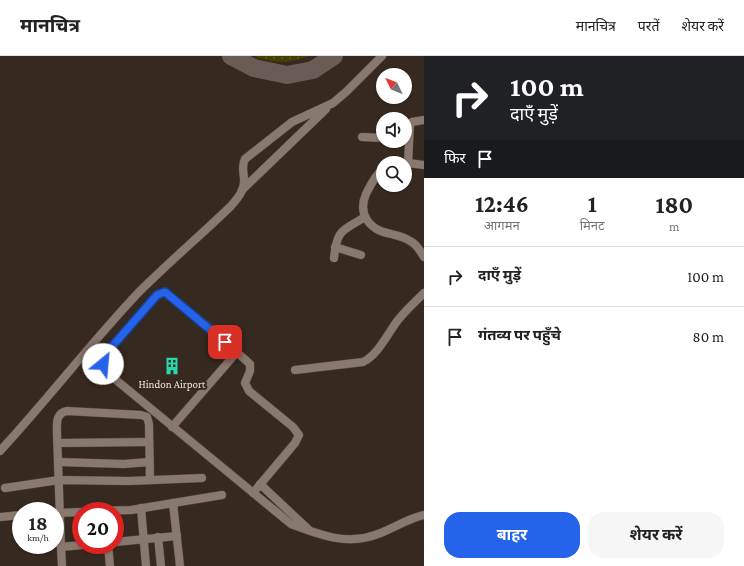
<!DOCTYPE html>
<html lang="hi">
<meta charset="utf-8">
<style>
body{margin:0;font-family:"Crimson Pro","Noto Sans Devanagari",serif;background:#f6f6f6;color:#222;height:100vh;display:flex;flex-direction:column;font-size:15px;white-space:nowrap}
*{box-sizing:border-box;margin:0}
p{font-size:13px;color:#767676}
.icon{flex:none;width:22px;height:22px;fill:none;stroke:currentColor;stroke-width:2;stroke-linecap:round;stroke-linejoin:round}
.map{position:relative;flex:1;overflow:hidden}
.side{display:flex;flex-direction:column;background:#fff;width:320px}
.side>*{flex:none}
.top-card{background:#202124;color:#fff;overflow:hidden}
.needle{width:26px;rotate:313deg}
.tools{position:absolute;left:376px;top:12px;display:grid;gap:8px}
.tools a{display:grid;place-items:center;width:36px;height:36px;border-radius:50%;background:#fff;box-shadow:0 1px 3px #0004;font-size:20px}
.speed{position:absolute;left:12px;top:446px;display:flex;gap:8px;font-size:20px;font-weight:700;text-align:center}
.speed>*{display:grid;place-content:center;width:52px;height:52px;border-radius:50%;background:#fff;box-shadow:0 1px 3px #0004;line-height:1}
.speed small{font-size:10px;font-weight:400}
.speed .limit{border:6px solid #d22;background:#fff;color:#111}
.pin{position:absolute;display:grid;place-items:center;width:34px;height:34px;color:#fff;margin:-17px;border-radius:8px;box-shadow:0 2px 6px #0006}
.me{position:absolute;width:44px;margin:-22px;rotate:28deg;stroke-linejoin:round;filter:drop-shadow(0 0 3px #0008)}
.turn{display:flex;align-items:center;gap:14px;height:84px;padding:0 20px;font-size:18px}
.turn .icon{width:52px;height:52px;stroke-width:2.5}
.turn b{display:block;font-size:28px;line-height:34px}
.then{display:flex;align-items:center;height:38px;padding:0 20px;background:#0003;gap:8px;font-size:15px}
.eta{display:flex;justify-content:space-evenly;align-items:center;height:68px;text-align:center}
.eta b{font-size:24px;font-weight:700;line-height:28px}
.primary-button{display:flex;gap:8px;margin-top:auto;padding:8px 20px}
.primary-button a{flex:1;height:46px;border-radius:16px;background:#2563eb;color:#fff;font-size:16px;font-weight:700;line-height:46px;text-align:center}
.primary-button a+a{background:#f6f6f6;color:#222}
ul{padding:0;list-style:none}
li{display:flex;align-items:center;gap:12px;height:60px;padding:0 20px;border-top:1px solid #e0e0e0}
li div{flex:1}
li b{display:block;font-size:15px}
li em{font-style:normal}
header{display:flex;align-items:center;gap:24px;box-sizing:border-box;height:56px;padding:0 20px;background:#fff;border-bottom:1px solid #e0e0e0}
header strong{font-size:19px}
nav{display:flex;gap:22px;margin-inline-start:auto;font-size:14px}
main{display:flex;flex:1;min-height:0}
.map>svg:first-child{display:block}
.grass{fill:url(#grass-dots)}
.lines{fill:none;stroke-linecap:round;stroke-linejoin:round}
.taxiway{stroke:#685c54;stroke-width:18}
.minor-casing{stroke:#544840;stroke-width:9}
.minor{stroke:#89786e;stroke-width:8}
.route-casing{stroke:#184099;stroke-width:10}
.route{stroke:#2563eb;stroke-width:7}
.labels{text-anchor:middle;stroke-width:4;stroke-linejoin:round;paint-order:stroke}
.poi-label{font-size:11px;fill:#ece3dd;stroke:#362920}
</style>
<header>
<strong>मानचित्र</strong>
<nav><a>मानचित्र</a><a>परतें</a><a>शेयर करें</a></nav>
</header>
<main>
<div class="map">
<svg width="424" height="510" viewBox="0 0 424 510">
<defs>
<pattern id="grass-dots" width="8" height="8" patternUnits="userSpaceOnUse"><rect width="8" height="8" fill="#473f01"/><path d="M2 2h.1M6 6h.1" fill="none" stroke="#625b26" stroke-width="1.8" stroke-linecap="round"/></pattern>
</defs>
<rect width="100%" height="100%" fill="#362920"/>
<path class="grass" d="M254,0H309C292,8 271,7 254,0Z"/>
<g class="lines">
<path class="taxiway" d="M231,0L254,12L287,19L313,14L334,0"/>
<g class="minor-casing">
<g id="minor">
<path d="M362,81L383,82"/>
<path d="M400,107H408L424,109"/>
<path d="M408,107L410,69L412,66L424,64"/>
<path d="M383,113C375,119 370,130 366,138C362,147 362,156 367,164C379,181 395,175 410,185C417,188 420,195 424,201"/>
<path d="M242,134L326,53"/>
<path d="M335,191L361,199"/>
<path d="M334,202C337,173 342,175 365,161"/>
<path d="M295,314L363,306C378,299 388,277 398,264C406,254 415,246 424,237"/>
<path d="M172,371L237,296"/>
<path d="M58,387L149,386"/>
<path d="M0,395C47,344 90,288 138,237C168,207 201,179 231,150C237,143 245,134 244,124C244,116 241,111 245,103L292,66L333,47L346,36L382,0"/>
<path d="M58,406L124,408L149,406"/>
<path d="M260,428L309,474"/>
<path d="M5,432L59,424L129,425L202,422"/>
<path d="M253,437L295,387L299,379L293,371L249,335L245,327L250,315V308L214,276L165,236L157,239L102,302L103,308L110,319L291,468C320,479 347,490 378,478C394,472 407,463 424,459"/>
<path d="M173,447L180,510"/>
<path d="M141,452L146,510"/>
<path d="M99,455L131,454L222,439"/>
<path d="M56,457L81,456"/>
<path d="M0,461L21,459"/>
<path d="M158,481L161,510"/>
<path d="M115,486L177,480"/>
<path d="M108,489L110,510"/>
<path d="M61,491L82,489"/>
<path d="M62,510L61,491L57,378C57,369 55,357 67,355L141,359L147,361L149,368L150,424"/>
</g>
</g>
<use href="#minor" class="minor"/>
</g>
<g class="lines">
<g class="route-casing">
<path id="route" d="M103,308L102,302L150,247L157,239L165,236L225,286"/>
</g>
<use href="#route" class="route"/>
</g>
<defs>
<g id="building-bare" transform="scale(1.38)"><path d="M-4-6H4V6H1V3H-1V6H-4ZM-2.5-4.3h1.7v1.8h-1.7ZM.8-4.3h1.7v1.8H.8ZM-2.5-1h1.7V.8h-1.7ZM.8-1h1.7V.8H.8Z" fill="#28d5ad" stroke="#362920" stroke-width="2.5" paint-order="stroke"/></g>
</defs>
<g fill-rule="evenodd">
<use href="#building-bare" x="172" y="310"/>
</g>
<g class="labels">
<g class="poi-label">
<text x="172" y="332">Hindon Airport</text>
</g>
</g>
</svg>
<div class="tools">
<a><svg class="needle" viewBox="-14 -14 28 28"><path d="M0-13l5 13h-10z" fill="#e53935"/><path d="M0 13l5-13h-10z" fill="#767676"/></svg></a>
<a><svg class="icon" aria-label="sound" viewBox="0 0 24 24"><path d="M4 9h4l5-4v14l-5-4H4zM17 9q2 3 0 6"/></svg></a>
<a><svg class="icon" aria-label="search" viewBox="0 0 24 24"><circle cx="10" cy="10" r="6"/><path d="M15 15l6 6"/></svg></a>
</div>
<div class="speed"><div>18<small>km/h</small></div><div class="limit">20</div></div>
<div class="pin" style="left:225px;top:286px;background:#d93025"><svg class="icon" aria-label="arrive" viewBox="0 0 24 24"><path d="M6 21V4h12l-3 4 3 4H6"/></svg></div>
<svg class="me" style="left:103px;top:308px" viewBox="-20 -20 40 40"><circle r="19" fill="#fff"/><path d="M0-13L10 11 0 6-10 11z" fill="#2563eb"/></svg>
</div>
<section class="side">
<div class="top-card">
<div class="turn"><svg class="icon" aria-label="right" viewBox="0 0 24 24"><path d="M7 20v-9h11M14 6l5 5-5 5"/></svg><div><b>100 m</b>दाएँ मुड़ें</div></div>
<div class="then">फिर<svg class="icon" aria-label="arrive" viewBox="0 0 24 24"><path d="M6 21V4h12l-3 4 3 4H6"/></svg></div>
</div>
<div class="eta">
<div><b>12:46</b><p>आगमन</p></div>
<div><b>1</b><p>मिनट</p></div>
<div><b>180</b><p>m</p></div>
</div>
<ul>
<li><svg class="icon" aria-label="right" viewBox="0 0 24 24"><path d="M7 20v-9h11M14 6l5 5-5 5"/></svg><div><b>दाएँ मुड़ें</b></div><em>100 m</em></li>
<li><svg class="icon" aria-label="arrive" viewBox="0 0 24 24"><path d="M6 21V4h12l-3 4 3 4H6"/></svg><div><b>गंतव्य पर पहुँचे</b></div><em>80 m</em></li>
</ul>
<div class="primary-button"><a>बाहर</a><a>शेयर करें</a></div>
</section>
</main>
